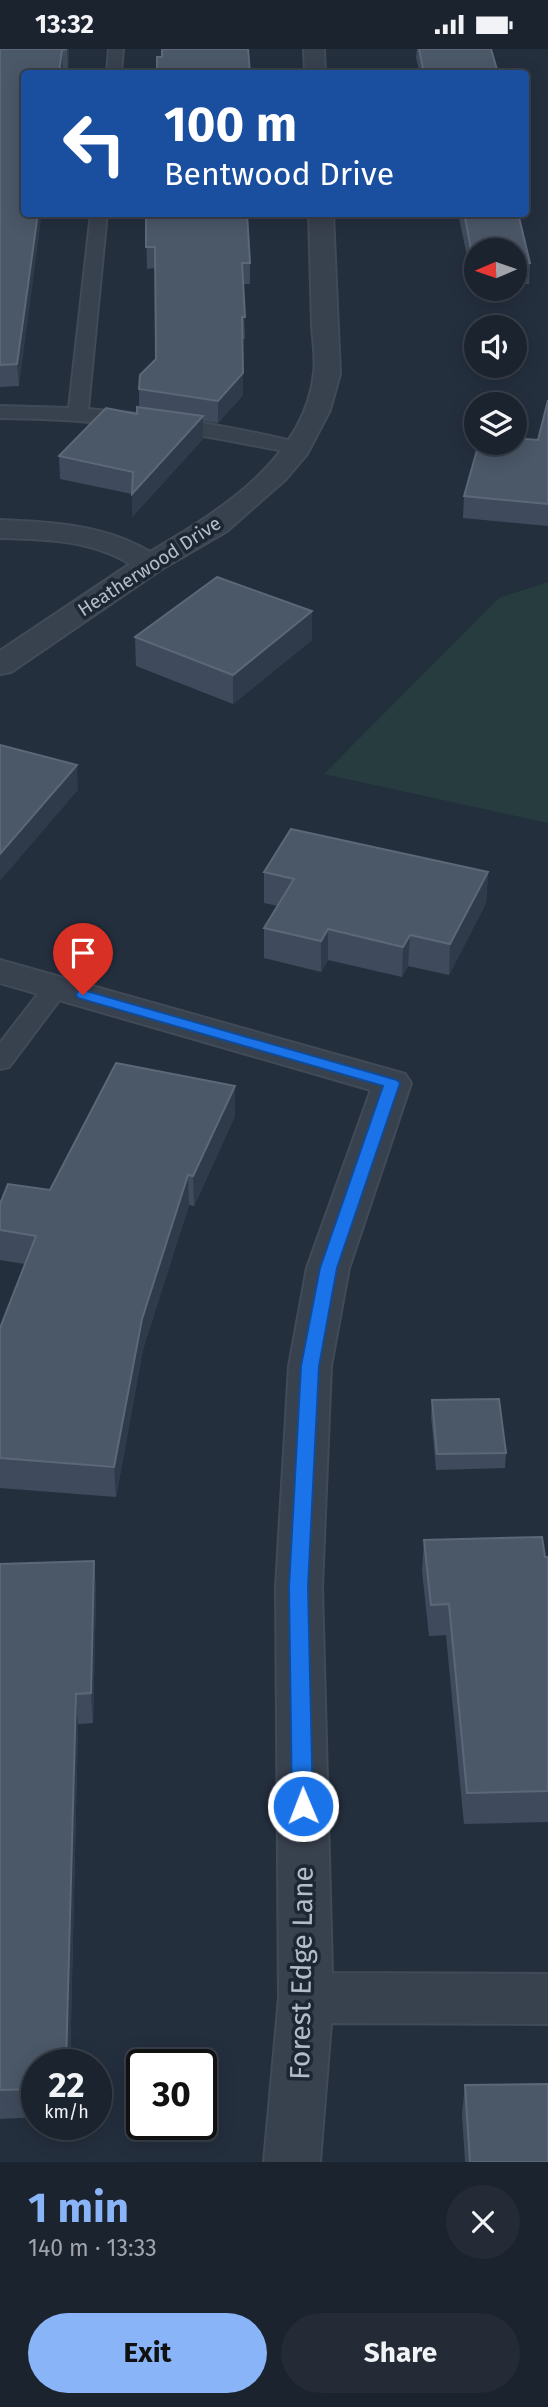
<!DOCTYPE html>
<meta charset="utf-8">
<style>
body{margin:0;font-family:"Fira Sans",sans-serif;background:#242b36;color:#f1f3f6;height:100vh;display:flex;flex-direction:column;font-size:26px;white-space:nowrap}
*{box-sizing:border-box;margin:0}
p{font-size:23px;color:#a0a4aa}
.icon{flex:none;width:38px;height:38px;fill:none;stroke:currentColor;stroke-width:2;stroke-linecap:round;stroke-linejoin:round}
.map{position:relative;height:2113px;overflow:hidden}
.side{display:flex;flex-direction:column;background:#1b232e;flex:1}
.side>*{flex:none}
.hud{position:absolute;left:21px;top:21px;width:508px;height:147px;border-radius:7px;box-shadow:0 4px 18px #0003,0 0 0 2px #39404a;background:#1a4fa0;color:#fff;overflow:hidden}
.needle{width:46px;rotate:268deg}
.controls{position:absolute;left:464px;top:189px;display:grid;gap:14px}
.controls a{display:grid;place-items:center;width:63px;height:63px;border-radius:50%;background:#1b232e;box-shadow:0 4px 18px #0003,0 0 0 2px #39404a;font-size:35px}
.speed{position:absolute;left:21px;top:2000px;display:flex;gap:14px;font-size:35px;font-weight:700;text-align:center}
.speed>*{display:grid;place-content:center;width:91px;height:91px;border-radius:50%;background:#1b232e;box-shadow:0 4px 18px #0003,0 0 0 2px #39404a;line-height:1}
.speed small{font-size:18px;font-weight:400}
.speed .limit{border:4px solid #111;border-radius:10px;background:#fff;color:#111}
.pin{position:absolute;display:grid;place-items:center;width:60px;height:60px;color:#fff;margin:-72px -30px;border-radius:50% 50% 50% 0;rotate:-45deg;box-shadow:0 0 7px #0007}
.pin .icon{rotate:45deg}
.me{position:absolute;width:77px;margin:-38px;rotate:359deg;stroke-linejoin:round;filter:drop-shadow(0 0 5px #0008)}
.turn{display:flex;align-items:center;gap:24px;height:147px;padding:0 28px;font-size:32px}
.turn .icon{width:91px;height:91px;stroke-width:2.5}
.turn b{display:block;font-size:49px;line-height:60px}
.round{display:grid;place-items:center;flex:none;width:74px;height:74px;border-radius:37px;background:#242b36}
.head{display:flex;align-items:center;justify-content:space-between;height:119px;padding:0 28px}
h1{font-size:42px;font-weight:700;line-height:52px;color:#8ab4f8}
.primary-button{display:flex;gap:14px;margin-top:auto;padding:14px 28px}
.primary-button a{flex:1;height:80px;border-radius:42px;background:#8ab4f8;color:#111;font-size:28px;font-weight:700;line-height:80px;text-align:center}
.primary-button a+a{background:#242b36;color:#f1f3f6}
.status{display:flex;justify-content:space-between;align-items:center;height:49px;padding:0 35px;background:#1b232e;direction:ltr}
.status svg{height:19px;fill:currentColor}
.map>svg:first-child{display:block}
.green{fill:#263c3f}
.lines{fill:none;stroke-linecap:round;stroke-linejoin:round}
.lane-casing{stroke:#414a57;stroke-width:4}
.street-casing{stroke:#414a57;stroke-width:4}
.lane{fill:#38414e;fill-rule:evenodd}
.street{fill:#38414e;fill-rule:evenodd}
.wall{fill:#3f4b5c}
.shaded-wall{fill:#2f3b4b}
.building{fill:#4b5868;stroke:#5c6777;stroke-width:2}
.route{fill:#1a73e8;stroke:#114b97;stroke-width:2}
.labels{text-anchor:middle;stroke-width:7;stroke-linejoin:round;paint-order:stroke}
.far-street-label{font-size:19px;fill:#b4bcc9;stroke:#1d2633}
.near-street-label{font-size:28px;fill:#b4bcc9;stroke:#1d2633}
</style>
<div class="status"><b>13:32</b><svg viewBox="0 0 49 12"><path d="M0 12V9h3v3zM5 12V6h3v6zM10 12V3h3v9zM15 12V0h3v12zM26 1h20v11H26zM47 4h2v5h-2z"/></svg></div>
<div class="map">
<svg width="548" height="2113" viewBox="0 0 548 2113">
<rect width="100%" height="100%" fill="#242f3e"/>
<path class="green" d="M548,533V774L324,725L499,549Z"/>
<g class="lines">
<g class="lane-casing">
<g id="lane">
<path d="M109,0H123L121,24H107Z"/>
<path d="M91,164H107L88,360C160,366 233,377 304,395L306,399L304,403L297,405C198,384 101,369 0,369V357L69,359Z"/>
<path d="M57,930L66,932L69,938L9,1018L0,1020V994L48,932Z"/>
</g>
</g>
<g class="street-casing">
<g id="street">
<path d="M304,0H324L325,24H305Z"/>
<path d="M309,164H333L340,325L330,361L307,405L286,430L227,482L160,521L11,623L0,625V602L130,515C91,491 45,490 0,489V471C51,473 106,476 150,503C217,464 305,410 314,324C316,309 313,292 312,276C311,239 310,202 309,164Z"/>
<path d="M0,911L405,1025L411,1034L349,1219L331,1317L322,1538L332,1924L548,1925V1975L331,1974L320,2113H264L279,1949L276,1538L289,1317L307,1219L371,1041L0,934Z"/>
</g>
</g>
<use href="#lane" class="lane"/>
<use href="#street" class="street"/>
</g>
<g class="wall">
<path d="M0,0H69L68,20L24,24L19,337L0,338Z"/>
<path d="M417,0H491L498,24H420L416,9Z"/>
<path d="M146,164L250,214V235H243L245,290H243V346L218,374L203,372V390L132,468V445L60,430L59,407L137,365L139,358V340L156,310L155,219L147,220Z"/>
<path d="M458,164H518L530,214L529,235H514V201H476V236H473Z"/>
<path d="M548,351V477L463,469L464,447L538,391Z"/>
<path d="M312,562V591L233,655L136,617L135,588Z"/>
<path d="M264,823H488L486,854L449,926L408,917L402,928L328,911L321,923L264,909V879L278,857L264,854Z"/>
<path d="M235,1037V1067L194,1157L189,1156L143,1300L116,1448L0,1439V1279L25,1215L0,1211V1155L50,1141Z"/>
<path d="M432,1351L506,1404L505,1419L436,1421L431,1367Z"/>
<path d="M424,1491L548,1508V1773L464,1775L446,1586L429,1587L422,1522Z"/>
<path d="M94,1512L96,1543L93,1674L78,1675L70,2016H37V2068L0,2070V1515Z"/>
<path d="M465,2036L548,2113H465L462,2065Z"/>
</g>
<g class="shaded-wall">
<path d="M67,0H69L68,20Z"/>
<path d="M62,1L63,24H59Z"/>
<path d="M38,164H42L19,337L17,315Z"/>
<path d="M243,324V346L218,374V352Z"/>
<path d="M203,367V390L132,468V445Z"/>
<path d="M312,562V591L233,655V626Z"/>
<path d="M77,716L78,741L0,832V805Z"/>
<path d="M488,823L486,854L449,926L450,895Z"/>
<path d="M328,880V911L321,923V892Z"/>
<path d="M410,886L408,917L402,928L403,898Z"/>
<path d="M235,1037V1067L194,1157L193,1127Z"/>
<path d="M188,1126L189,1156L143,1300L116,1448L114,1418L142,1270Z"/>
<path d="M94,1512L96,1543L93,1674L91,1644Z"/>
<path d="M76,1645L78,1675L70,2016H66Z"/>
</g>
<g class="building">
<path d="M0,0H67L62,1L59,24H24V164H38L17,315L0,316Z"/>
<path d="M162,0H248L250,24H157V8H162Z"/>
<path d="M419,0H491L498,24H424Z"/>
<path d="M146,164H247L250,214H242L245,268H242L243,324L218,352L139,340L140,326L156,310L155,198H146Z"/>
<path d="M464,164H518L530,214H514V201H476V215H474Z"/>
<path d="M548,351V455L464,447L479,394H514V389L538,391Z"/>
<path d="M137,358L203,367L132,445L133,423L59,407L106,359L137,365Z"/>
<path d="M217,528L312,562L233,626L135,588Z"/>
<path d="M0,696L77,716L0,805Z"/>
<path d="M291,780L488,823L450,895L410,886L403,898L328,880L321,892L264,879L294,830L264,823Z"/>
<path d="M116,1014L235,1037L193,1127L188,1126L142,1270L114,1418L0,1409V1279L36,1187L0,1181V1155L8,1135L50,1141Z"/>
<path d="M499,1350L506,1404L437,1405L432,1351Z"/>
<path d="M542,1488L545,1508H548V1742L467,1744L449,1555L431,1556L424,1491Z"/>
<path d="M94,1512L91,1644L76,1645L66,2016H37V2040L0,2041V1515Z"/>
<path d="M548,2035V2113H470L465,2036Z"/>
</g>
<path class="route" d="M83,941L397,1031L400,1034L337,1219L319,1317L308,1538L313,1757L310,1764L303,1766L295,1764L292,1757L289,1538L301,1317L320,1219L383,1037L78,949L76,946L78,942Z"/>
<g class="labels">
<g class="far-street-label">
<text transform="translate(149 517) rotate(-33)" y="7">Heatherwood Drive</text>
</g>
<g class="near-street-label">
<text transform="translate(301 1924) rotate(-89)" y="10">Forest Edge Lane</text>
</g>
</g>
</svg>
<div class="controls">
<a><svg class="needle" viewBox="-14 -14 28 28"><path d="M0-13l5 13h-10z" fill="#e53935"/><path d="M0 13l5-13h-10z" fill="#a0a4aa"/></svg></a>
<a><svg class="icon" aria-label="sound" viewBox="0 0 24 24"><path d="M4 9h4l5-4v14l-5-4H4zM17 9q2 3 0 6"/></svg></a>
<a><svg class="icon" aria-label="layers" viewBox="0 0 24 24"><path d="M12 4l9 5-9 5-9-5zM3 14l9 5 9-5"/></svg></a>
</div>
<div class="speed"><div>22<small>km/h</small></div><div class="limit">30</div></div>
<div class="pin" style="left:83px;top:946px;background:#d93025"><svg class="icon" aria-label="arrive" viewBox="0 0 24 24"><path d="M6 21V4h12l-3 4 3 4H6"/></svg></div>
<svg class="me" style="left:303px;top:1757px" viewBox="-20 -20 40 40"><circle r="17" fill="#1a73e8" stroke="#fff" stroke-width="3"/><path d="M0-11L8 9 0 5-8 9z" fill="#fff"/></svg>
<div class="hud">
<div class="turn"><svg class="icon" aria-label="left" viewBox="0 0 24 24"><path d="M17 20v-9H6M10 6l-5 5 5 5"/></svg><div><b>100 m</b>Bentwood Drive</div></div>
</div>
</div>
<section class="side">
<div class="head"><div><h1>1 min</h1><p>140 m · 13:33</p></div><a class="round"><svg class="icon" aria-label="close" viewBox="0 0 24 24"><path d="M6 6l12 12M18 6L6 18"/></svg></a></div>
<div class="primary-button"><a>Exit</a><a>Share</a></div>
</section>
